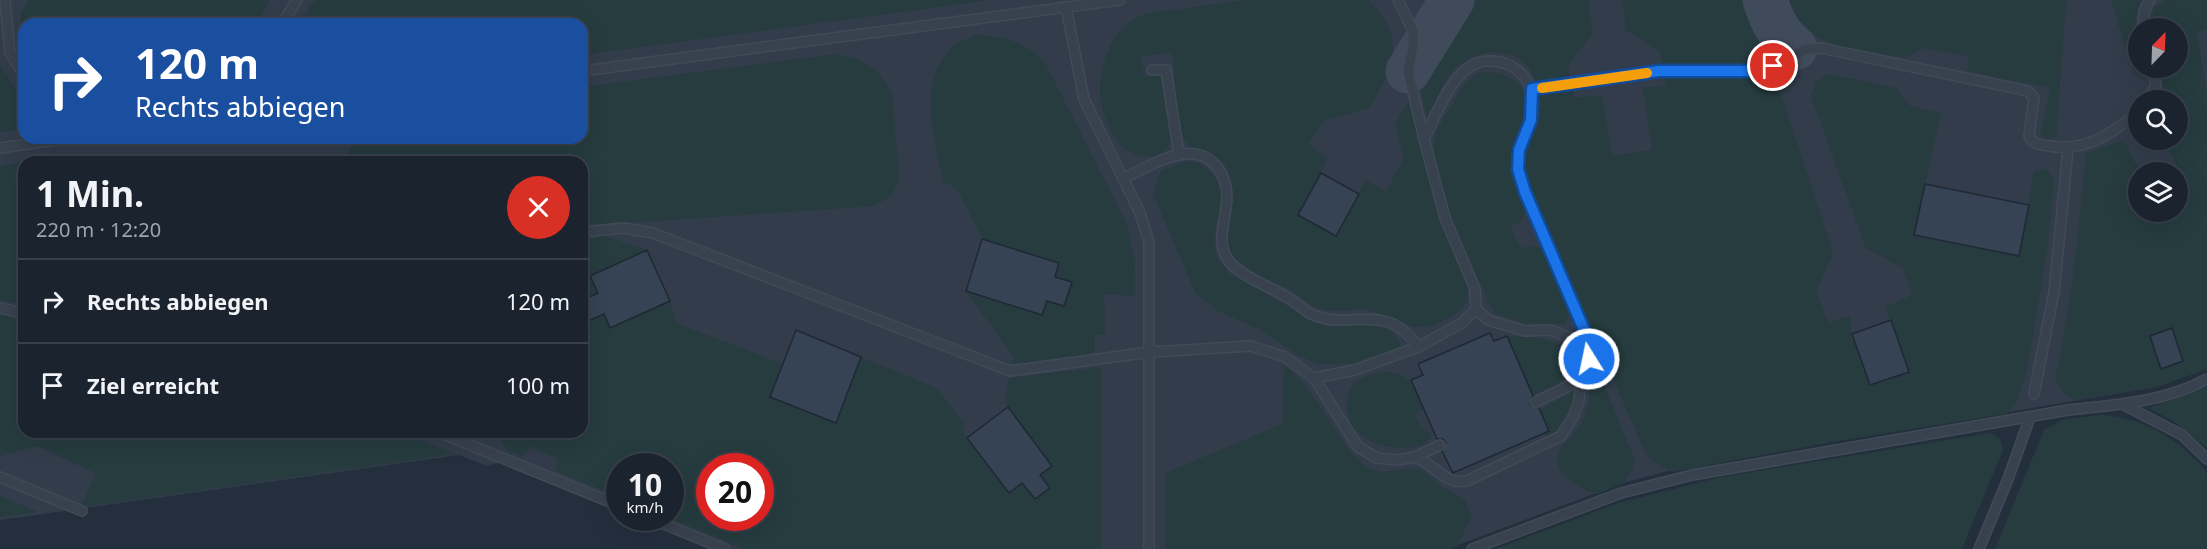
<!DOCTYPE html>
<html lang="de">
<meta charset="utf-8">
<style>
body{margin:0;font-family:"Noto Sans",sans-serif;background:#282f3a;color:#f1f3f6;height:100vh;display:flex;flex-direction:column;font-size:22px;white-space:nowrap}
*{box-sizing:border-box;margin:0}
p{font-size:20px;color:#a0a4aa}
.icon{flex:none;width:33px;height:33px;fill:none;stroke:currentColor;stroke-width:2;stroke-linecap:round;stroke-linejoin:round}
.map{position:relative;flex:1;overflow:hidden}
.details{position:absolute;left:18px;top:156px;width:570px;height:282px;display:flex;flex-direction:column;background:#1b232e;border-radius:18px;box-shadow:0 6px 24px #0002,0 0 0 2px #39404a}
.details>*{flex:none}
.top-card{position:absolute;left:18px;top:18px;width:570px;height:126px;border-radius:18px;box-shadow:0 6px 24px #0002,0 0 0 2px #39404a;background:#1a4fa0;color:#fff;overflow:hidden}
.needle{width:39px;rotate:23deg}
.fabs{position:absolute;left:2128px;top:18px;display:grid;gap:12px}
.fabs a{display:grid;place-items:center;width:60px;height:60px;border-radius:50%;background:#1b232e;box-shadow:0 6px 24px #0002,0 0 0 2px #39404a;font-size:30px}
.speed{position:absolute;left:606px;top:453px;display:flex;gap:12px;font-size:30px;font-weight:700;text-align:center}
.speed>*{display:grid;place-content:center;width:78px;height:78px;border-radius:50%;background:#1b232e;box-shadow:0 6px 24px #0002,0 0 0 2px #39404a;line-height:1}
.speed small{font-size:15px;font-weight:400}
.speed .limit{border:9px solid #d22;background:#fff;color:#111}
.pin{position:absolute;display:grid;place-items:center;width:51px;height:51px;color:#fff;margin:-26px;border:3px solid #fff;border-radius:50%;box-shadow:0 2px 6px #0007}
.me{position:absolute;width:66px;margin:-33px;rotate:350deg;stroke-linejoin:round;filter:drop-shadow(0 0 4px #0008)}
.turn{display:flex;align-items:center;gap:21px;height:126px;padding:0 18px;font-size:27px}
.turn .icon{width:78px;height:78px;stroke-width:2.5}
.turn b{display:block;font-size:42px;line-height:51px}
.round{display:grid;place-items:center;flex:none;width:63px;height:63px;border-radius:32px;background:#282f3a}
.summary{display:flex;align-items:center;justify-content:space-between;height:102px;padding:0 18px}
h1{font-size:36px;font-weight:700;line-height:45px}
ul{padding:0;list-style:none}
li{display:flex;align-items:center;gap:18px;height:84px;padding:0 18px;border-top:2px solid #39404a}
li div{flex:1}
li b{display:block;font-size:22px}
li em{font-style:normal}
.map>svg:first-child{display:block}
.airport{fill:#323c4b;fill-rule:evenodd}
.green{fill:#263c3f;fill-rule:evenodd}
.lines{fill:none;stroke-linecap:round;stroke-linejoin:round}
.taxiway{stroke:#3f4a5a;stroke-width:45}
.building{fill:#364354;stroke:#1f2835;stroke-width:1.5}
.lane-casing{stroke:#414a57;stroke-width:12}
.lane{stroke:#38414e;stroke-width:9}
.route-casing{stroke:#114b97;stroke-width:15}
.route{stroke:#1a73e8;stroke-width:10}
.slow{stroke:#f59e0b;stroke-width:10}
</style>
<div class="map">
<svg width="2207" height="549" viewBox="0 0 2207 549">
<rect width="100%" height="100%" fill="#242f3e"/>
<path class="airport" d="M0,0H2207V369L2157,387L1683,467L1623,483L1447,549H713L636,518H670V466H620L619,511L502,462L487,466L459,455L0,520ZM24,24H582V138H24ZM2139,28H2178V68H2139ZM2139,100H2178V140H2139ZM24,162H582V432H24ZM2139,172H2178V212H2139ZM710,466H760V518H710Z"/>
<g class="green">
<path d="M29,0H271L256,24H24V45L20,15Z"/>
<path d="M315,0H990L582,55V24H299Z"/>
<path d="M1245,0H1368C1408,38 1393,67 1369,108L1324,121L1308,144L1328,158L1298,215L1336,236L1366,180L1386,192L1404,158L1395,124L1409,101L1432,193L1463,268L1468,289L1467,301L1456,314L1433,325L1423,327H1414L1365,309L1331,311L1319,309C1306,303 1297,293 1285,287C1264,276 1226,264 1226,236C1226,213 1238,195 1229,173C1219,149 1199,156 1186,142C1178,133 1174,68 1173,53L1141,56L1143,76L1158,75L1165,80L1172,137C1168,159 1143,161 1126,149C1112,139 1100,109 1100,92C1100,61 1113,26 1145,14C1153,11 1164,11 1173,10C1197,7 1221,3 1245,0Z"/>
<path d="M1473,0H1588L1593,33L1568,65L1574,98L1602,95L1612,156L1652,150L1643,88L1666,86L1660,52L1626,30L1622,0H1750L1833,253L1816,291L1828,323L1850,316L1852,334L1870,385L1909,372L1885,307L1913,295L1903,268L1866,248L1811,96L1817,81L1829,74L1896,88L1910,106L1941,113L1914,234L2019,256L2034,172L2046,169L2054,179L2047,248L2029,361L2018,400L2006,414L1837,441L1673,472L1659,466L1646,454L1526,181C1525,171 1523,159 1526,149C1533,121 1546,116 1536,83C1524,40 1470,46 1448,77C1438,90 1434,108 1429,124L1419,85Z"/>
<path d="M1783,0H2066L2056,137L2047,140L2041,135L2050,88L1968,71V56L1923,48L1905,58C1863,49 1798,48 1783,0Z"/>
<path d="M2111,0H2142C2130,20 2139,45 2139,68H2143L2145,80L2134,74Z"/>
<path d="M2166,0H2207V30L2197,31L2207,96V369L2157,387L2075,400L2065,395L2055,379C2072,304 2079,229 2086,153L2124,140L2140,172L2139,212H2178V190L2185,186L2165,140H2178V123L2182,121L2178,100H2174L2171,92L2164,89L2159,68H2178V28H2149L2154,7Z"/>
<path d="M976,35C1003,36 1025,42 1044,61L1127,224L1135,263L1134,296L1104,294L1105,335H1095V353L1012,364L1014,357L966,291L1042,315L1047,301L1071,282L1055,277L1059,263L982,239L957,188L943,182C936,138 916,85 951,48C957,42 968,39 976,35Z"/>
<path d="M837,54L859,60L875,69L892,92L899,180L892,195L874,206L582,226V162H344L354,138H582V87Z"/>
<path d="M0,65L24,103V129L0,132Z"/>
<path d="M1481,72C1515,71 1535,91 1524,126C1520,138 1511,147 1512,161C1512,178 1520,195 1526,211L1521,221L1510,227L1520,248L1533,246L1540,248L1550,261L1570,311L1565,324L1523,323L1494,313C1476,272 1429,186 1434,143C1436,129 1446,114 1454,102C1462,89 1466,78 1481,72Z"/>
<path d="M1187,161C1211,162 1225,186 1221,208C1219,219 1213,229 1214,241C1214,255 1221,264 1230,274L1325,326C1357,330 1384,310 1402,348L1358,363L1318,364L1294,353L1259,329L1218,311L1196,294L1153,194L1161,171Z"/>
<path d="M22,162L24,163V305L0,300V166Z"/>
<path d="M605,236L647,250L590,276L598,293L582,300V241Z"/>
<path d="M670,301L676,323L782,364L770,397L836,422L861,357L936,388L964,423L963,432L967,438L1009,493L1022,483L1035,499L1049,488L1040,475L1052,466L1005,403L1009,378L1101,367V549H746L669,518L670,466H620L619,497L556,471L557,458L530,447L522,457L507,450L497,432H582V309L588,321L604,314L610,328ZM710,466H760V518H710Z"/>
<path d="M0,313L24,324V432H399L455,454L81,507L96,473L37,446L0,456Z"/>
<path d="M1507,336L1540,338L1565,346L1572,361L1570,374L1556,385L1533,395Z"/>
<path d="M1284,366C1316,384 1342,457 1371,469C1389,476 1405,465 1422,470L1439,485L1465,500L1471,516L1458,546L1451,549H1165L1166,473L1282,424Z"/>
<path d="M1382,372C1412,373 1412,384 1424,409L1415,414L1421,428L1433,434C1424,460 1338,451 1348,398C1351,379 1365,376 1382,372Z"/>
<path d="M1600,376L1634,458L1633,467L1625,483L1597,494C1578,488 1544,470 1563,445C1569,438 1576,433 1581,424C1588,411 1590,397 1590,382Z"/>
<path d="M2207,387V448L2176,423L2149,408Z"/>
<path d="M1574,391C1574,411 1563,428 1547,438L1545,433L1549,431L1540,410Z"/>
<path d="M2099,415C2135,416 2167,432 2193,457C2198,462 2206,469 2207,475C2207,493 2207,530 2207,549H1995L2044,430L2062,420Z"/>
<path d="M1990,433L2000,439L2003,450L1962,549H1495L1618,503L1721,477Z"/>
<path d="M0,496L38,512L0,517Z"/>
</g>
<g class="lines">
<g class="taxiway">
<path d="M1765,0C1772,21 1778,34 1795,48"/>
<path d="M1408,71L1452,0"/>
</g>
</g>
<g class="building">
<path d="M1321,173L1359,194L1336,236L1298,215Z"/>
<path d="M1925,184L2029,205L2019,256L1914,235Z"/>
<path d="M982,239L1059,263L1055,277L1072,282L1064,306L1047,301L1042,315L966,291Z"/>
<path d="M647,250L670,301L610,328L604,314L588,321L582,309V300L598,293L590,276Z"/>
<path d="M1891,320L1909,372L1870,385L1852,334Z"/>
<path d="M2172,328L2183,361L2161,369L2150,336Z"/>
<path d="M796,330L861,357L836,423L770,397Z"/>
<path d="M1490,333L1494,341L1507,336L1533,396L1530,404L1539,408L1549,431L1453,473L1442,451L1446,443L1443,439H1437L1411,380L1423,375L1418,364Z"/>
<path d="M1008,407L1052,466L1040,475L1050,488L1035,499L1022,483L1009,493L967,438Z"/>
</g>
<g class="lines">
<g class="lane-casing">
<g id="lane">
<path d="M5,0L10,53L24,75"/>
<path d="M1398,0L1413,31V47L1408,71L1424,139"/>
<path d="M1066,7L1084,99L1140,213L1149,242V549"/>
<path d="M282,24L297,0"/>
<path d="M2143,28L2144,11L2150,0"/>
<path d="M1152,70H1166L1179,155"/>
<path d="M582,71L1120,0"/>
<path d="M1532,89L1659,71H1757L1774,66L1804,50L1821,48L2028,91L2034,98L2029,136C2034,145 2040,145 2049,146C2086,152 2112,134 2139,111"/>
<path d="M2147,100L2156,85L2152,68"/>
<path d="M0,148L72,138"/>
<path d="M1123,179C1149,166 1194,136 1218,168C1224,177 1227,187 1227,198C1226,224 1211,249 1237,269C1251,280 1269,287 1285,296C1294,301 1302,309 1311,314C1351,332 1386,299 1418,347L1462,323L1476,309L1475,289L1445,218L1424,139C1437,114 1455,61 1488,61C1522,60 1540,90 1531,121C1527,131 1521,140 1519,151C1516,166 1521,178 1525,192L1591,346"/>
<path d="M582,232L624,228L653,233L1010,371L1150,352L1251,346L1285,357L1314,378L1358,447L1377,458L1397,460L1415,457L1440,445"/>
<path d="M0,308L24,313"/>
<path d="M1476,309L1488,320L1525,331L1550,330L1591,346C1585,386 1568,385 1536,402"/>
<path d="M1314,378L1355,370L1418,347"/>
<path d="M2034,394L2054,292L2068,149"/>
<path d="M2122,404L2182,435L2207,459"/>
<path d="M438,432L620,506"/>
<path d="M1415,457C1435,464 1447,488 1469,480L1561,436L1573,417L1579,401L1581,379"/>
<path d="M0,477L82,511"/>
<path d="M649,518L725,549"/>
<path d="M1472,549L1621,493L1692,475L2068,410C2115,405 2165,402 2207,379"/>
<path d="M1979,549L2008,479L2030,417"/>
</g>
</g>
<use href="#lane" class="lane"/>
</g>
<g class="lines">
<g class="route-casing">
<path id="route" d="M1589,359L1591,346L1525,192L1518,169L1519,150L1531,120L1532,89L1659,71H1757L1773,66"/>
</g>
<use href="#route" class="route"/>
<path class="slow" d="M1542,88L1647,73"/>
</g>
</svg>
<div class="fabs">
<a><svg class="needle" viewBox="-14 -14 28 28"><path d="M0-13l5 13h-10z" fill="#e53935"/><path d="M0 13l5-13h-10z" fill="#a0a4aa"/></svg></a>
<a><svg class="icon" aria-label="search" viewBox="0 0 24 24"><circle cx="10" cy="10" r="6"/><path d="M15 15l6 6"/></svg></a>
<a><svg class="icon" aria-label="layers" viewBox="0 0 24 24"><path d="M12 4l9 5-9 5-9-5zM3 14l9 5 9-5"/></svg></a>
</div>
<div class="speed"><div>10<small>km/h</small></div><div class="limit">20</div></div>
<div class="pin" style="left:1773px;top:66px;background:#d93025"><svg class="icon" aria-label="arrive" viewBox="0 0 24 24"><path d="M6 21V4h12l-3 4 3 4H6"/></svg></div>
<svg class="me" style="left:1589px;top:359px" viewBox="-20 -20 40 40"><circle r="17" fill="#1a73e8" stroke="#fff" stroke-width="3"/><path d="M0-11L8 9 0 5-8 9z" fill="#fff"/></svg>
<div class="top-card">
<div class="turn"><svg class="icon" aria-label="right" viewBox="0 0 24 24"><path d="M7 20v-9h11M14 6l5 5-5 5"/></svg><div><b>120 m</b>Rechts abbiegen</div></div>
</div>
<section class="details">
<div class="summary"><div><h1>1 Min.</h1><p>220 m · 12:20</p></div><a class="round" style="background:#d93025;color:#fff"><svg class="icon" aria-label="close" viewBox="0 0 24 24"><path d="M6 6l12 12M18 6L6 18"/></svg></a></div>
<ul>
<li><svg class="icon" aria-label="right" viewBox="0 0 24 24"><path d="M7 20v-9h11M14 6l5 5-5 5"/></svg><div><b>Rechts abbiegen</b></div><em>120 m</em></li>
<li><svg class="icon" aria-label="arrive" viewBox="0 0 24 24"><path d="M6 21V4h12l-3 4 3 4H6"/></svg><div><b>Ziel erreicht</b></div><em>100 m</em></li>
</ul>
</section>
</div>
